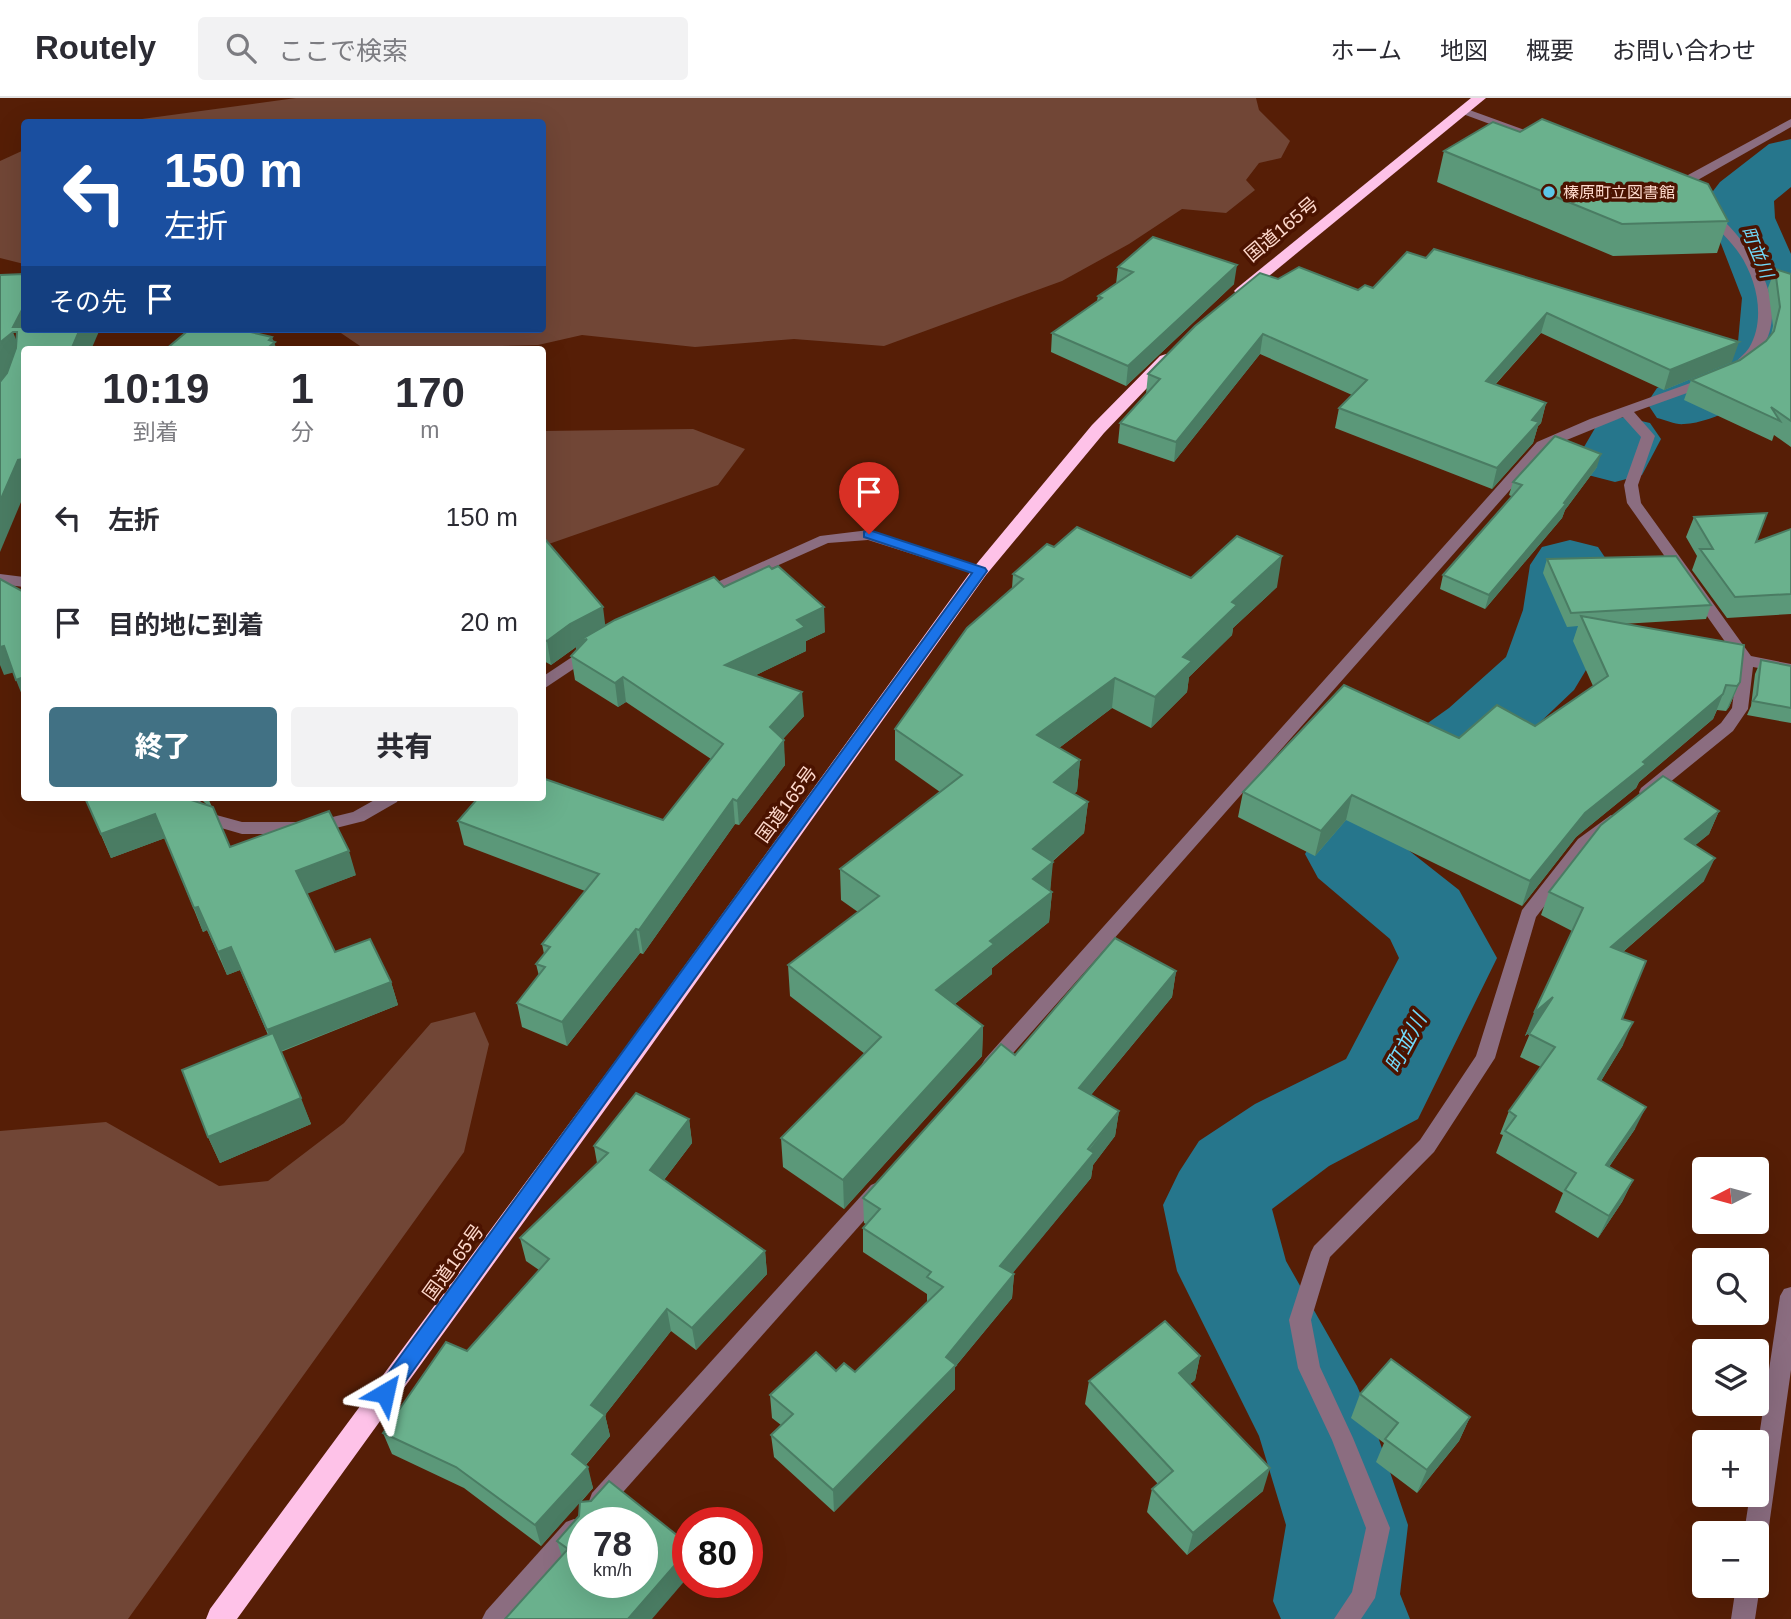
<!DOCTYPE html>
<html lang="ja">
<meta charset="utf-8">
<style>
body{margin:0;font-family:Helvetica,"Noto Sans JP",sans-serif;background:#f2f2f3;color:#2b2b33;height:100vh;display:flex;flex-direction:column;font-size:26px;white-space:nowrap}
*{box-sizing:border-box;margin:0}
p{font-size:23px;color:#7c7c81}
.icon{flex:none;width:38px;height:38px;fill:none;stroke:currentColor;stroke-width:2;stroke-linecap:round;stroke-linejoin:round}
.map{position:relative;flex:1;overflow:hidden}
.panel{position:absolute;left:21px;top:248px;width:525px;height:455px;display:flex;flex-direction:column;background:#fff;border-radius:7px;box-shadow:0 7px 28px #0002}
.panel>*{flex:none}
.banner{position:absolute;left:21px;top:21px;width:525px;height:214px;border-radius:7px;box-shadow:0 7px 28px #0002;background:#1a4fa0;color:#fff;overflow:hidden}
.needle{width:46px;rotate:264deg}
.fabs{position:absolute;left:1692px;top:1059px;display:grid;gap:14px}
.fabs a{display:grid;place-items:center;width:77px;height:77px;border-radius:7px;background:#fff;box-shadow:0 7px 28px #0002;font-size:35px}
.speed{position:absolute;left:567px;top:1409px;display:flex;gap:14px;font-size:35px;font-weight:700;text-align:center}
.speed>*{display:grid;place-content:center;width:91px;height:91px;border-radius:50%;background:#fff;box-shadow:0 7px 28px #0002;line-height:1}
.speed small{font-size:18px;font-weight:400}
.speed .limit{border:10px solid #d22;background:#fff;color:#111}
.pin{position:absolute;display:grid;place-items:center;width:60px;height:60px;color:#fff;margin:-72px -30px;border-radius:50% 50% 50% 0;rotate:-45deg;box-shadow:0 0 7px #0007}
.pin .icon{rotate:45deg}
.me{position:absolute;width:77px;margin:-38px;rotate:36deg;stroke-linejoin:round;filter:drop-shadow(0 0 5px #0008)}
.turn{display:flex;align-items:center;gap:24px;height:147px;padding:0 28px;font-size:32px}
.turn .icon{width:91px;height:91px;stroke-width:2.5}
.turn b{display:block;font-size:49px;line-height:60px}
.then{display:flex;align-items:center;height:66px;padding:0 28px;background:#0003;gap:14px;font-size:26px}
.eta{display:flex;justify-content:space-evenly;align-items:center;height:119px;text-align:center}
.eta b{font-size:42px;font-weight:800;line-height:49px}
.cta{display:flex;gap:14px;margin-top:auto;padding:14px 28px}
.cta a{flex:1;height:80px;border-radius:7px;background:#417184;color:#fff;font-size:28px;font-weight:800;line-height:80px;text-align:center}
.cta a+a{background:#f2f2f3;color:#2b2b33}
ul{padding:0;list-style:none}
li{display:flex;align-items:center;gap:21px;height:105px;padding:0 28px}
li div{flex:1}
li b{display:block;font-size:26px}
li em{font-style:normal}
header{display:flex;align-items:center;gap:42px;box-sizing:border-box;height:98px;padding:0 35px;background:#fff;border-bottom:2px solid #e1e1e2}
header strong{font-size:33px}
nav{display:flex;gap:38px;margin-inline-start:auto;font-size:24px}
.search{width:490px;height:63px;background:#f2f2f3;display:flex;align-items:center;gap:18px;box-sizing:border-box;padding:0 24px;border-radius:7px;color:#7c7c81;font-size:26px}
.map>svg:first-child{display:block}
.green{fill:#714636}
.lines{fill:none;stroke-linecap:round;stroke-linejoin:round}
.river{fill:#26768c;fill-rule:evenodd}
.minor{fill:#8b6d80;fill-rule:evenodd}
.highway{fill:#fec2e8;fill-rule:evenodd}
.wall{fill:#5b9879}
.shaded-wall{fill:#4a7c63}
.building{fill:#6ab18d;stroke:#4a7c63;stroke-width:2;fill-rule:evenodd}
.route{fill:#1a73e8;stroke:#114b97;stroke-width:2}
.poi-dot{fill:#5cc7e8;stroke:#4b1300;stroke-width:2.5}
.labels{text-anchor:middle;stroke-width:7;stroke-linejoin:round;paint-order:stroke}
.far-poi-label{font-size:16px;fill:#fdd8cb;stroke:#4b1300;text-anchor:start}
.far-water-label{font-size:18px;font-style:italic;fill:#71dafa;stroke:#4b1300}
.street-label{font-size:19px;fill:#fdd8cb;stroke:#4b1300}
.water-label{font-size:21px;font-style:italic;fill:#71dafa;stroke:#4b1300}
</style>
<header>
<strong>Routely</strong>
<div class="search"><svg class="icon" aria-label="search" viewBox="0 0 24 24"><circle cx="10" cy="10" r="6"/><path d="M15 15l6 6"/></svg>ここで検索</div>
<nav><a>ホーム</a><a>地図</a><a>概要</a><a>お問い合わせ</a></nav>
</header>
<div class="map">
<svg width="1791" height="1521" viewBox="0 0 1791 1521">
<rect width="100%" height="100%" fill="#561e06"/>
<g class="green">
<path d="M296,0H1256L1259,12L1290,43L1281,60L1259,65L1246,82L1255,92L1226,115L1182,111L1129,146L1062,183L884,248L794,241L695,249L582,237L538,247L366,252L335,231H542V24H120Z"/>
<path d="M24,52V166L0,160V63Z"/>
<path d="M693,331L745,351L718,387L543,448L542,333Z"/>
<path d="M475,914L489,946L464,1054L128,1521H0V1033L106,1024L219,1088L268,1083L344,1025L431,925Z"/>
</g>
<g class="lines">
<g class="river">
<path d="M1791,41V89L1774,103L1775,120L1791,156V271C1764,293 1721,324 1684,326C1676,327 1666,322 1657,320L1647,305L1657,290L1712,265L1738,244L1742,200L1711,120L1710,97L1720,84L1769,46Z"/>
<path d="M1624,319L1650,325L1661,341L1642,377L1615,384L1588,377L1577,361L1598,325Z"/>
<path d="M1570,442L1598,449L1610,467L1605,512L1586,572L1574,592L1511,652L1446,700L1407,751L1459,792L1497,860L1418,1021L1329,1068L1272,1111L1286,1163L1357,1288L1374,1327L1408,1427L1400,1496L1410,1521H1281L1273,1503L1286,1427L1259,1338L1177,1173L1163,1107L1179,1074L1199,1043L1255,1006L1346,961L1399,860L1390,841L1318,780L1305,756L1318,732L1384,656L1449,610L1506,559L1523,512L1530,467L1542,449Z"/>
</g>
<g class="minor">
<path d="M1464,10L1547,40L1549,42L1539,44L1460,15L1458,13Z"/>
<path d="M1791,21V29L1696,83L1682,96L1672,93L1688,77Z"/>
<path d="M1709,110C1717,113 1723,122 1729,128C1758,159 1789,211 1761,252C1756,260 1750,267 1741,270L1734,266C1739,260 1745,256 1749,250C1767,220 1756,177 1736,151C1726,138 1713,127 1703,114Z"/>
<path d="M1710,278L1715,279V285L1634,314L1655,338L1638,387L1641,405L1751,558L1791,566V576L1753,569L1748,611L1733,633L1653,698H1641L1639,694L1641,690L1721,625L1732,610L1738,562L1627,405L1624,387L1641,339L1623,319L1547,350L999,971L992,974L985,971L982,966L985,961L1537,344L1590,321Z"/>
<path d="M869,432L985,470L988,473L985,476H975L868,442L828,445L705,500H695L692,497L695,494L820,438Z"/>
<path d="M0,476L24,479V489L0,486Z"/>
<path d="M590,547L598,552L596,556L542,592V579Z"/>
<path d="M181,700H198L209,715L242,724H312L353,714L378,700H399L397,704L364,723L312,736H242L197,723Z"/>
<path d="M1611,717L1620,723L1617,727L1590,749L1536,819L1495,960L1434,1054L1330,1159L1311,1222L1320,1269L1353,1340L1390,1430L1375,1500L1361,1521H1334L1352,1494L1366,1430L1332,1342L1298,1270L1289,1222L1311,1154L1314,1148L1420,1042L1476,958L1522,812L1578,741Z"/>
<path d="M878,1084L885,1087L888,1093L885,1099L608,1411L600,1414L592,1411L589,1403L592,1395L871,1087Z"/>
<path d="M1791,1189V1272L1768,1435L1764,1443L1757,1446V1435H1744L1750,1396H1757V1352L1780,1198L1784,1191Z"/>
<path d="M574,1421L583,1425L582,1440L510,1521H482L486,1513L566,1424Z"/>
<path d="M1757,1481L1760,1488L1755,1521H1731L1736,1488H1757Z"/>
</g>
<g class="highway">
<path d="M1471,0H1486L1247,196H1237L1234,193L1237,190Z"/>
<path d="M1166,256L1172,258L1174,261L1172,264L1104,335L986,477L641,962L237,1521H206L210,1511L625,950L974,469L1092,327L1160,258Z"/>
</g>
</g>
<g class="wall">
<path d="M1444,53L1728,123L1717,155L1613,158L1437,84Z"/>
<path d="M1407,154L1732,264L1664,292L1541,235L1495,287L1546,305L1541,325L1538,328L1533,345L1492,391L1335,330L1339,310L1352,297L1260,256L1174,364L1118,345L1120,325L1146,296L1148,276L1278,181L1358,192L1373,190Z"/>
<path d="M1118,169L1234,186L1126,288L1051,254L1052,235L1097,203L1098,198L1116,186Z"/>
<path d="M1775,171L1791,176V349L1774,337L1772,343L1684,302L1691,282L1740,262L1766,243L1771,237L1773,228L1768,190Z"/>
<path d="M1597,369L1565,412L1562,420L1485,511L1440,491L1443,477L1513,399L1509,397L1513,384Z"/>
<path d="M1694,419L1756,444L1791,431V516L1727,520L1692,472L1697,458L1686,439Z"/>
<path d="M542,440L605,527L724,489L825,534L806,543V553L756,577L804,618L783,641L785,667L739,727L735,726L643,856L640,855L567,948L522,929L517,905L539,878L536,866L544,856L542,846L585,793L464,747L458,723L663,722L711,661L626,604L618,609L575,582L571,558L576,552V549L551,567L542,562Z"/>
<path d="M1054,449L1191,480L1277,489L1233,530L1232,537L1189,579L1187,594L1151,630L1112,610L1059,650L1080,662L1077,693L1074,696L1088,704L1084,735L1052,764L1050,793L1052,794L1049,824L992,870V876L955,906L983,928L982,958L844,1111L783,1069L781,1040L865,956L790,898L788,867L858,814L841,802L840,771L940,694L895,662V631L1012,490L1013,476Z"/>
<path d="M1547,461L1711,507L1706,521L1622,526L1740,584L1729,609L1726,613L1717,612L1713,621L1639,684L1636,690L1576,739L1522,808L1346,722L1315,758L1238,719L1243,694L1459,640L1535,628L1593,588L1573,543L1578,528L1567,529L1543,475Z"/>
<path d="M1761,562L1791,568V625L1747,617L1751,608L1755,576Z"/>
<path d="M85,700L207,707L200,700H208L230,749L356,777L307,795L335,854L391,884L398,907L281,954L311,1026L220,1065L208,1039L268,937L240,872L227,877L207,832L203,834L165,740L111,760Z"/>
<path d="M1719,713L1709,736L1695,747L1704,783L1623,854L1622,921L1623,947L1601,983L1635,1031L1609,1069L1633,1082L1622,1104L1598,1140L1555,1114L1563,1095L1496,1055L1503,1037L1500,1036L1509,1013L1541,969L1520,959L1531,933L1525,938L1572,833L1541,817L1549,794Z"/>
<path d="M1176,873L1172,899L1091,997L1119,1013L1115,1038L1093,1067L1091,1080L1012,1175L1014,1176L1012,1200L955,1269V1291L834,1414L774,1359L771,1337L781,1327L772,1320L770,1297L836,1273L855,1274L928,1204L927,1203V1196L863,1154V1130L866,1126L864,1125L863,1100L1015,957Z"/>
<path d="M689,1021L692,1045L664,1082L765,1153L767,1176L696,1252L671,1233L605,1317L610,1338L586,1367L593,1390L581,1404L688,1446L562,1459L557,1443L579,1418V1405L541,1448L464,1390L392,1356L383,1335L467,1253L539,1172L526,1163L520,1140L597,1065L594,1048Z"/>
<path d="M1200,1258L1195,1282L1189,1287L1263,1393L1187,1457L1147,1414L1152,1391L1158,1386L1085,1306L1089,1283Z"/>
<path d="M1360,1296L1470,1319L1459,1343L1417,1395L1376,1364L1384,1345L1351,1320Z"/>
</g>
<g class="shaded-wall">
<path d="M1237,167L1234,186L1126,288L1128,268Z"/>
<path d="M24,208V231L17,234L13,229Z"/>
<path d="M1547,215L1541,235L1480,303L1486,283Z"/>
<path d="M80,231H100L91,252H71Z"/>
<path d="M13,234L23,259L0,296V247L2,243Z"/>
<path d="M1263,236L1260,256L1174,364L1176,344Z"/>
<path d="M272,239L277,252H265L269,242Z"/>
<path d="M1739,244L1732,264L1664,292L1670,272Z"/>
<path d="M1546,305L1541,325L1538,328L1533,345L1492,391L1497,370L1532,322Z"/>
<path d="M1601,356L1597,369L1565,412L1562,420L1485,511L1489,497L1564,405Z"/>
<path d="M24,358V397L0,454V403L18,362Z"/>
<path d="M1282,458L1277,489L1233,530L1232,537L1189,579L1187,594L1151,630L1155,599L1183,559L1232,504Z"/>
<path d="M603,509L606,533L578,562L576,549L551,567L547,543L570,526Z"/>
<path d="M824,509L825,534L806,543V553L727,591L725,567L797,522Z"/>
<path d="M4,548L15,574L4,577L0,567V549Z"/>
<path d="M24,579V602L16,582Z"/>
<path d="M623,579L626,604L618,609L615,585Z"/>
<path d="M1115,580L1112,610L1035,668L1037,637Z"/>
<path d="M1740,584L1729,609L1726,613L1737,588Z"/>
<path d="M802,594L804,618L772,653L770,629Z"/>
<path d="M1723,596L1713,621L1639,684L1636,690L1576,739L1522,808L1530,783L1585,715L1643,664Z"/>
<path d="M784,642L785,667L739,727L737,703Z"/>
<path d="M1080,662L1077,693L1052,715L1054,684Z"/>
<path d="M1352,697L1346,722L1315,758L1321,733Z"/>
<path d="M733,701L735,726L643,856L639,832Z"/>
<path d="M1088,704L1084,735L1031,782L1033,751Z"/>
<path d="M1719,713L1709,736L1675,764L1685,741Z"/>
<path d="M155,716L165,740L111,760L101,736Z"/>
<path d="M349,753L356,777L304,797L296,773Z"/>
<path d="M1715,760L1704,783L1602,872L1611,849Z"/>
<path d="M1053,764L1050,795L1052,794L1049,824L992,870V876L935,922L936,892L990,843L1033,781Z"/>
<path d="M198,809L207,832L203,834L194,810Z"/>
<path d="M636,831L640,855L567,948L562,924Z"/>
<path d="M231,849L240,872L227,877L218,854Z"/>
<path d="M1176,873L1172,899L1076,1015L1079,990Z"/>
<path d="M391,884L398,907L276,955L267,932Z"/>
<path d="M1553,899L1544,922L1525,938L1534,915Z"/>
<path d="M1633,924L1623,947L1588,1004L1598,981Z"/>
<path d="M983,928L982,958L844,1111L843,1082Z"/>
<path d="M301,1000L311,1026L220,1065L208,1039Z"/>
<path d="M1646,1009L1635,1031L1595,1089L1606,1067Z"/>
<path d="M1119,1013L1115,1038L1093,1067L1091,1080L999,1192L1000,1168Z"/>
<path d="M689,1021L692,1045L654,1095L650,1072Z"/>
<path d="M1633,1082L1622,1104L1598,1140L1609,1118Z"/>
<path d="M765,1153L767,1176L696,1252L692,1230Z"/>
<path d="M1014,1176L1012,1200L955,1269V1291L834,1414L833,1392L946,1259Z"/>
<path d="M667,1211L671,1233L605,1317L610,1338L577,1377L572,1356L591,1307Z"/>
<path d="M1200,1258L1195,1282L1173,1299L1179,1275Z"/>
<path d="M1470,1319L1459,1343L1417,1395L1427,1372Z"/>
<path d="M588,1369L593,1390L541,1448L535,1427Z"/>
<path d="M1270,1370L1263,1393L1187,1457L1193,1435Z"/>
<path d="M688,1452V1479L652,1521H628Z"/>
</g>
<g class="building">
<path d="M1542,21L1708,86L1728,123L1622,126L1444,53L1493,24L1520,34Z"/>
<path d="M1153,139L1237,167L1128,268L1052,235L1102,200L1098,198L1133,174L1118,169Z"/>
<path d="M1434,151L1739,244L1670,272L1547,215L1486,283L1546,305L1532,322L1539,324L1497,370L1339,310L1367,282L1263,236L1176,344L1120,325L1160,281L1148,276L1195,228L1260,175L1278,181L1299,169L1358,192L1365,187L1373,190L1407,154L1426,160Z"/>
<path d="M1775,171L1791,176V323L1771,309L1780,323L1691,282L1740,262L1766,243L1774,233L1780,209Z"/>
<path d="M24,176V208L13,229H24V231H80L71,252H24V358L23,361L18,362L0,403V284L7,275L16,250L17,234H13L2,243L0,247V177Z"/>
<path d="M190,231H237L272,239L269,242L275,244L265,252H165Z"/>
<path d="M1555,338L1601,356L1564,405L1566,406L1489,497L1443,477L1522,387L1513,384Z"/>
<path d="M1767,415L1756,444L1791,431V496L1735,499L1700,451H1713L1694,419Z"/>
<path d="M1077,429L1191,480L1237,438L1282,458L1232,504L1237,507L1183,559L1192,563L1155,599L1115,580L1037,637L1080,662L1054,684L1088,704L1033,751L1053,764L1033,781L1052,794L990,843L994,846L936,892L983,928L843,1082L781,1040L881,939L788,867L879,798L840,771L962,677L895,631L967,530L1023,481L1013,476L1047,446L1054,449Z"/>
<path d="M542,440H544L603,509L570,526L547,543L542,540Z"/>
<path d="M1676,458L1711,507L1571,515L1547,461Z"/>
<path d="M769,468L772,471L778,468L824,509L797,522L805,529L725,567L802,594L770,629L784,642L737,703L733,701L639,832L636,831L562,924L517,905L545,869L536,866L550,849L542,846L599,776L458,723L478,700H542V680L663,722L723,646L623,579L615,585L571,558L587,541L575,545L615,522L714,479L724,489Z"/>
<path d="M0,481L24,494V579L16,582L4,548L0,549Z"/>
<path d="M1581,518L1744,547L1740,584L1737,588L1726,587L1723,596L1643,664L1646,666L1585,715L1530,783L1352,697L1321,733L1243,694L1344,587L1459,640L1497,607L1535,628L1608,578Z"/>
<path d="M1761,562L1791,568V610L1753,603L1757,597Z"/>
<path d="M1663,678L1719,713L1685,741L1715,760L1611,849L1646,863L1622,921L1633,924L1598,981L1646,1009L1606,1067L1633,1082L1609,1118L1565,1092L1576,1075L1505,1033L1516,1018L1509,1013L1555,949L1529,936L1553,899L1534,915L1583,810L1549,794L1601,727Z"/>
<path d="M85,700H185L213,709L230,749L329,713L349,753L296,773L335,854L370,841L391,884L267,932L231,849L218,854L198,809L194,810L155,716L101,736Z"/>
<path d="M1115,840L1176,873L1079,990L1119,1013L1088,1051L1094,1055L1000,1168L1014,1176L946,1259L956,1267L833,1392L771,1337L793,1316L770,1297L816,1254L836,1273L844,1265L855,1274L943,1189L927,1179L931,1174L863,1130L880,1111L863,1100L1001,946L1015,957Z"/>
<path d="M273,935L301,1000L208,1039L182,972Z"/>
<path d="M636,995L689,1021L650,1072L765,1153L692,1230L667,1211L591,1307L605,1317L572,1356L588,1369L535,1427L456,1369L383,1335L446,1244L467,1253L549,1161L520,1140L608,1055L594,1048Z"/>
<path d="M1165,1223L1200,1258L1179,1275L1270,1370L1193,1435L1152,1391L1173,1373L1089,1283Z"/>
<path d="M1391,1261L1470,1319L1427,1372L1385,1341L1398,1325L1360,1296Z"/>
<path d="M609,1383L688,1446V1452L628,1521H505L568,1451L557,1443L579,1418L580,1404L591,1403ZM583,1424H642V1484H583Z"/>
</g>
<path class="route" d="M869,432L985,470L987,473L392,1302L385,1304L378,1302L375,1295L378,1289L972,475L864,439V434Z"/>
<circle class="poi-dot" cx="1549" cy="94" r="7"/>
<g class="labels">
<g class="far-poi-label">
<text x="1563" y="100">榛原町立図書館</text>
</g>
<g class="far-water-label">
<text transform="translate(1757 154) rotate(67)" y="6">町並川</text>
</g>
<g class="street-label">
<text transform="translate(1281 131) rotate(-40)" y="7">国道165号</text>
<text transform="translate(786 706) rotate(-54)" y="7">国道165号</text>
<text transform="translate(453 1164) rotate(-54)" y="7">国道165号</text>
</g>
<g class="water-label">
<text transform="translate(1406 945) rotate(-62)" y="7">町並川</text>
</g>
</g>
</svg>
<div class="fabs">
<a><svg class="needle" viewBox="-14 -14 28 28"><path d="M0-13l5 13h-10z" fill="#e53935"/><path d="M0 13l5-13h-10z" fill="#7c7c81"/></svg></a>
<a><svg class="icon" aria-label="search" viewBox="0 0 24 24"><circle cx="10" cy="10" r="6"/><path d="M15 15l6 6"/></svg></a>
<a><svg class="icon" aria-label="layers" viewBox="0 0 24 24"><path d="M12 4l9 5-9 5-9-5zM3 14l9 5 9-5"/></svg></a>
<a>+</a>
<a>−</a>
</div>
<div class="speed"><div>78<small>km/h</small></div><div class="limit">80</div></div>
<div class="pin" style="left:869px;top:436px;background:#d93025"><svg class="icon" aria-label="arrive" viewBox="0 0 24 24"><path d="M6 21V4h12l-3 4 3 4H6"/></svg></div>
<svg class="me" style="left:385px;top:1295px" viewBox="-20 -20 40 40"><path d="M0-17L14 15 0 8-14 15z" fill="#1a73e8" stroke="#fff" stroke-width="4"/></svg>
<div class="banner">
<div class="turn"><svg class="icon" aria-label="left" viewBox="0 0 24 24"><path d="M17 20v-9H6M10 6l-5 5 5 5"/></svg><div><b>150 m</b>左折</div></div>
<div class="then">その先<svg class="icon" aria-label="arrive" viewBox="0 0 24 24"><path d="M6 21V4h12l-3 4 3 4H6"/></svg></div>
</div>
<section class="panel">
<div class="eta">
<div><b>10:19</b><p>到着</p></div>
<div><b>1</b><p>分</p></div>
<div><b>170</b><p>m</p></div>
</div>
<ul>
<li><svg class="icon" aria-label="left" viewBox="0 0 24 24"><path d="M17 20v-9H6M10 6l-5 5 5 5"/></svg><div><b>左折</b></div><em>150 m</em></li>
<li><svg class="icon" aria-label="arrive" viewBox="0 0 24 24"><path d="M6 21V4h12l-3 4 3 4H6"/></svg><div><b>目的地に到着</b></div><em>20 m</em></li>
</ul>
<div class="cta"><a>終了</a><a>共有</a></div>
</section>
</div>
